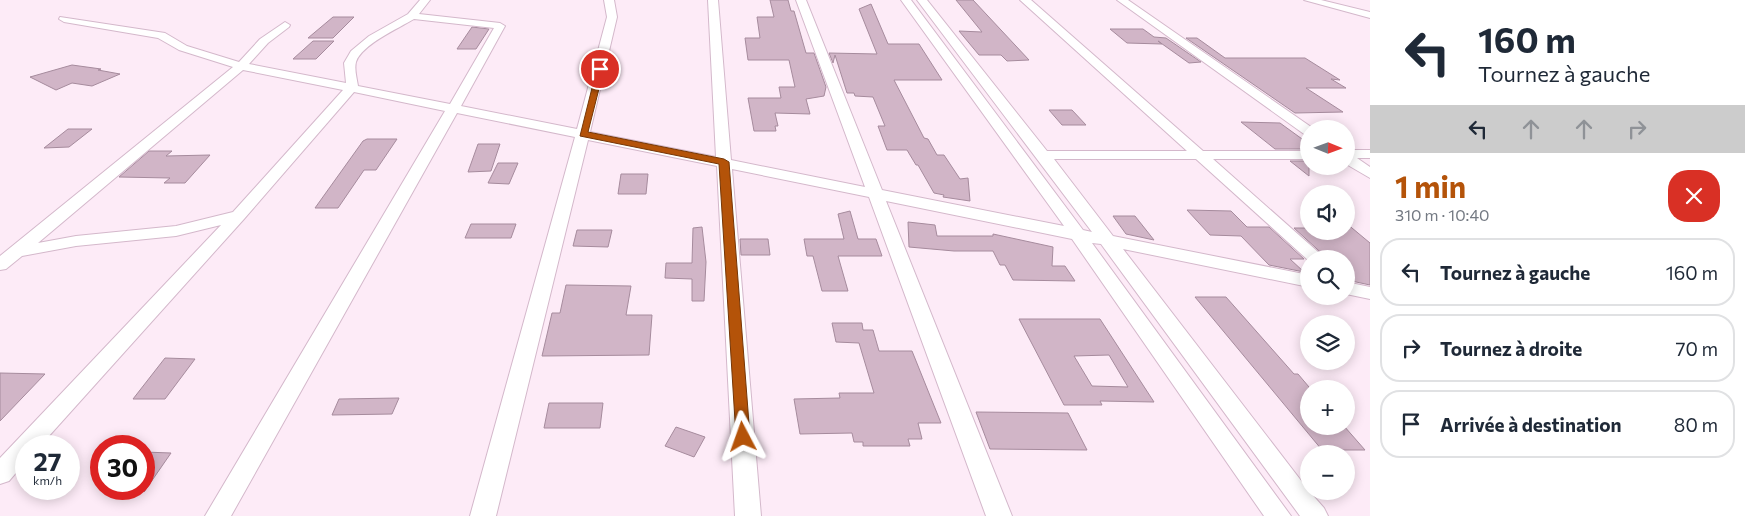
<!DOCTYPE html>
<html lang="fr">
<meta charset="utf-8">
<style>
body{margin:0;font-family:Commissioner,sans-serif;background:#f6f6f7;color:#1f2937;height:100vh;display:flex;flex-direction:column;font-size:19px;white-space:nowrap}
*{box-sizing:border-box;margin:0}
p{font-size:16px;color:#747a83}
.icon{flex:none;width:28px;height:28px;fill:none;stroke:currentColor;stroke-width:2;stroke-linecap:round;stroke-linejoin:round}
.map{position:relative;flex:1;overflow:hidden}
.drawer{display:flex;flex-direction:column;background:#fff;width:375px}
.drawer>*{flex:none}
.top-card{background:#fff;color:#1f2937;overflow:hidden}
.needle{width:32px;rotate:91deg}
.tools{position:absolute;left:1300px;top:120px;display:grid;gap:10px}
.tools a{display:grid;place-items:center;width:55px;height:55px;border-radius:50%;background:#fff;box-shadow:0 2px 12px #0003;font-size:25px}
.speed{position:absolute;left:15px;top:435px;display:flex;gap:10px;font-size:25px;font-weight:700;text-align:center}
.speed>*{display:grid;place-content:center;width:65px;height:65px;border-radius:50%;background:#fff;box-shadow:0 2px 12px #0003;line-height:1}
.speed small{font-size:12px;font-weight:400}
.speed .limit{border:8px solid #d22;background:#fff;color:#111}
.pin{position:absolute;display:grid;place-items:center;width:42px;height:42px;color:#fff;margin:-21px;border:2px solid #fff;border-radius:50%;box-shadow:0 1px 5px #0007}
.me{position:absolute;width:55px;margin:-28px;rotate:356deg;stroke-linejoin:round;filter:drop-shadow(0 0 4px #0008)}
.turn{display:flex;align-items:center;gap:18px;height:105px;padding:0 25px;font-size:22px}
.turn .icon{width:65px;height:65px;stroke-width:2.5}
.turn b{display:block;font-size:35px;line-height:42px}
.lanes{display:flex;align-items:center;height:48px;padding:0 25px;background:#0003;justify-content:center;gap:25px;direction:ltr}
.lanes .off{opacity:.35}
.round{display:grid;place-items:center;flex:none;width:52px;height:52px;border-radius:20px;background:#f6f6f7}
.summary{display:flex;align-items:center;justify-content:space-between;height:85px;padding:0 25px}
h1{font-size:30px;font-weight:700;line-height:38px;color:#b45309}
ul{padding:0;list-style:none}
li{display:flex;align-items:center;gap:15px;height:68px;margin:0 10px 8px;padding:0 15px;border:2px solid #e0e1e3;border-radius:20px}
li div{flex:1}
li b{display:block;font-size:19px}
li em{font-style:normal}
main{display:flex;flex:1;min-height:0}
.map>svg:first-child{display:block}
.building{fill:#d1b5c7;stroke:#a68b9d;fill-rule:evenodd}
.lines{fill:none;stroke-linecap:round;stroke-linejoin:round}
.minor-casing{stroke:#d4b8cb;stroke-width:2}
.minor{fill:#fff;fill-rule:evenodd}
.route{fill:#b45309;stroke:#753606}
</style>
<main>
<div class="map">
<svg width="1370" height="516" viewBox="0 0 1370 516">
<rect width="100%" height="100%" fill="#fdebf7"/>
<g class="building">
<path d="M770,0H788L791,11H794L806,53H814L826,87L824,96L806,99L810,114L775,113L778,126H775L776,131H754L748,98H781L779,87H795L789,60H748L745,38H760L757,17H774Z"/>
<path d="M956,0H973L1029,60L1007,61L1001,55H979L959,31L982,32Z"/>
<path d="M871,4L888,44H919L942,80H894L924,138L928,139L937,155H944L960,179L968,178L970,201L943,197L944,195L934,193L918,165H916L907,150H887L878,126H885L873,97L855,96L854,93H847L835,55L833,63L829,53L877,54L859,9Z"/>
<path d="M333,17H354L333,38H308Z"/>
<path d="M472,27L489,29L476,49H457Z"/>
<path d="M1110,29H1143L1154,37L1166,38L1201,62L1189,63L1158,41L1162,44L1127,43Z"/>
<path d="M1186,38H1197L1225,58H1305L1340,80L1331,79L1346,88H1306L1343,112L1295,113Z"/>
<path d="M313,41H334L316,59H293Z"/>
<path d="M72,65L101,69L98,70L120,74L92,86L72,83L56,90L30,77Z"/>
<path d="M1049,110H1072L1086,125H1062Z"/>
<path d="M1241,122L1280,123L1309,144V149H1275Z"/>
<path d="M68,129H92L69,147L44,148Z"/>
<path d="M367,139H397L376,170H364L338,208H315L363,141Z"/>
<path d="M478,144H500L491,171L468,172Z"/>
<path d="M149,151H172L166,156L210,155L185,183H164L170,178L119,177Z"/>
<path d="M1290,161H1309V176Z"/>
<path d="M498,163H518L509,184L488,183Z"/>
<path d="M621,174H648L646,194H618Z"/>
<path d="M1187,210L1231,211L1247,227H1269L1304,259H1290L1304,272L1269,265L1241,236L1210,235Z"/>
<path d="M850,211L858,239H876L882,256H838L848,291H822L813,256H807L804,239H844L838,214Z"/>
<path d="M1113,216H1135L1154,240L1126,234Z"/>
<path d="M908,222L935,225L937,236H993V234L1053,247L1052,266H1065L1075,281L1013,280L1005,265H1000L993,251H954L909,247Z"/>
<path d="M1346,223L1370,243V285L1347,280L1346,259H1328L1294,228H1309V231H1346Z"/>
<path d="M471,224H516L511,238H465Z"/>
<path d="M702,227L706,262L704,301H692V279L665,278L666,263H692L693,228Z"/>
<path d="M577,230H612L608,247L573,246Z"/>
<path d="M740,239H768L770,255H741Z"/>
<path d="M566,285L631,286L626,315H652L649,355L542,356L552,313H560Z"/>
<path d="M1195,297H1226L1294,374H1298L1309,387V426H1344L1365,450H1322Z"/>
<path d="M1019,319H1100L1154,402L1100,401L1102,405H1064ZM1109,355L1128,387L1092,386L1074,356Z"/>
<path d="M832,323H862L863,330H873L879,351H912L941,423H918L922,439H908L910,446H863V442H854L852,433L800,434L794,399L840,398L839,393H874L859,343L836,342Z"/>
<path d="M165,358L195,359L165,399H133Z"/>
<path d="M0,373L45,374L0,421Z"/>
<path d="M399,398L392,414L332,415L339,399Z"/>
<path d="M549,403H603L600,428H544Z"/>
<path d="M976,412L1068,413L1087,450L990,449Z"/>
<path d="M676,427L705,437L694,457L665,446Z"/>
<path d="M144,452L171,453L144,492Z"/>
</g>
<g class="lines">
<g class="minor-casing">
<g id="minor">
<path d="M420,0H430L419,14L500,23L505,26L461,106L577,129L607,17L604,0H614L617,17L590,132L716,157L708,0H718L731,160L865,187L796,0H806L882,190L1064,226L901,0H911L1083,230L1092,232L917,0H927L1047,151H1187L1020,0H1031L1203,151H1309V159H1213L1326,259H1309V261L1196,159H1054L1113,236L1309,275V287L1123,249L1309,491L1324,508L1328,516H1300L1101,244L1092,243L1291,516H1264L1072,239L886,201L1012,516H986L869,197L732,169L761,516H735L717,166L588,140L496,516H470L575,137L457,113L231,516H205L445,111L354,92L244,219L40,446H26V461L9,481L0,484V458L221,225L176,236L76,246L22,256L6,269L0,270V256L233,67L179,50L158,38L64,22L59,19L60,17L165,33L187,46L239,62L260,39L285,22L290,25L289,27L268,43L249,64L346,83L344,63L351,51L369,36L408,14ZM414,19L494,28L450,104L358,86C357,79 354,69 356,62C361,45 399,28 414,19ZM243,70L343,90L233,212L176,226L76,236L38,243Z"/>
<path d="M1117,0H1128L1314,129H1309V135L1304,134Z"/>
<path d="M1304,0H1321L1370,12V18Z"/>
<path d="M1346,150H1370V158H1357L1370,167V178L1346,164Z"/>
<path d="M1346,282L1370,287V299L1346,294Z"/>
</g>
</g>
<use href="#minor" class="minor"/>
</g>
<path class="route" d="M597,68L604,69L588,132L724,159L729,162L750,437L748,442H738L736,437L719,164L580,136Z"/>
</svg>
<div class="tools">
<a><svg class="needle" viewBox="-14 -14 28 28"><path d="M0-13l5 13h-10z" fill="#e53935"/><path d="M0 13l5-13h-10z" fill="#747a83"/></svg></a>
<a><svg class="icon" aria-label="sound" viewBox="0 0 24 24"><path d="M4 9h4l5-4v14l-5-4H4zM17 9q2 3 0 6"/></svg></a>
<a><svg class="icon" aria-label="search" viewBox="0 0 24 24"><circle cx="10" cy="10" r="6"/><path d="M15 15l6 6"/></svg></a>
<a><svg class="icon" aria-label="layers" viewBox="0 0 24 24"><path d="M12 4l9 5-9 5-9-5zM3 14l9 5 9-5"/></svg></a>
<a>+</a>
<a>−</a>
</div>
<div class="speed"><div>27<small>km/h</small></div><div class="limit">30</div></div>
<div class="pin" style="left:600px;top:69px;background:#d93025"><svg class="icon" aria-label="arrive" viewBox="0 0 24 24"><path d="M6 21V4h12l-3 4 3 4H6"/></svg></div>
<svg class="me" style="left:743px;top:437px" viewBox="-20 -20 40 40"><path d="M0-17L14 15 0 8-14 15z" fill="#b45309" stroke="#fff" stroke-width="4"/></svg>
</div>
<section class="drawer">
<div class="top-card">
<div class="turn"><svg class="icon" aria-label="left" viewBox="0 0 24 24"><path d="M17 20v-9H6M10 6l-5 5 5 5"/></svg><div><b>160 m</b>Tournez à gauche</div></div>
<div class="lanes"><svg class="icon" aria-label="left" viewBox="0 0 24 24"><path d="M17 20v-9H6M10 6l-5 5 5 5"/></svg><svg class="icon off" aria-label="ahead" viewBox="0 0 24 24"><path d="M12 20V5M6 11l6-6 6 6"/></svg><svg class="icon off" aria-label="ahead" viewBox="0 0 24 24"><path d="M12 20V5M6 11l6-6 6 6"/></svg><svg class="icon off" aria-label="right" viewBox="0 0 24 24"><path d="M7 20v-9h11M14 6l5 5-5 5"/></svg></div>
</div>
<div class="summary"><div><h1>1 min</h1><p>310 m · 10:40</p></div><a class="round" style="background:#d93025;color:#fff"><svg class="icon" aria-label="close" viewBox="0 0 24 24"><path d="M6 6l12 12M18 6L6 18"/></svg></a></div>
<ul>
<li><svg class="icon" aria-label="left" viewBox="0 0 24 24"><path d="M17 20v-9H6M10 6l-5 5 5 5"/></svg><div><b>Tournez à gauche</b></div><em>160 m</em></li>
<li><svg class="icon" aria-label="right" viewBox="0 0 24 24"><path d="M7 20v-9h11M14 6l5 5-5 5"/></svg><div><b>Tournez à droite</b></div><em>70 m</em></li>
<li><svg class="icon" aria-label="arrive" viewBox="0 0 24 24"><path d="M6 21V4h12l-3 4 3 4H6"/></svg><div><b>Arrivée à destination</b></div><em>80 m</em></li>
</ul>
</section>
</main>
